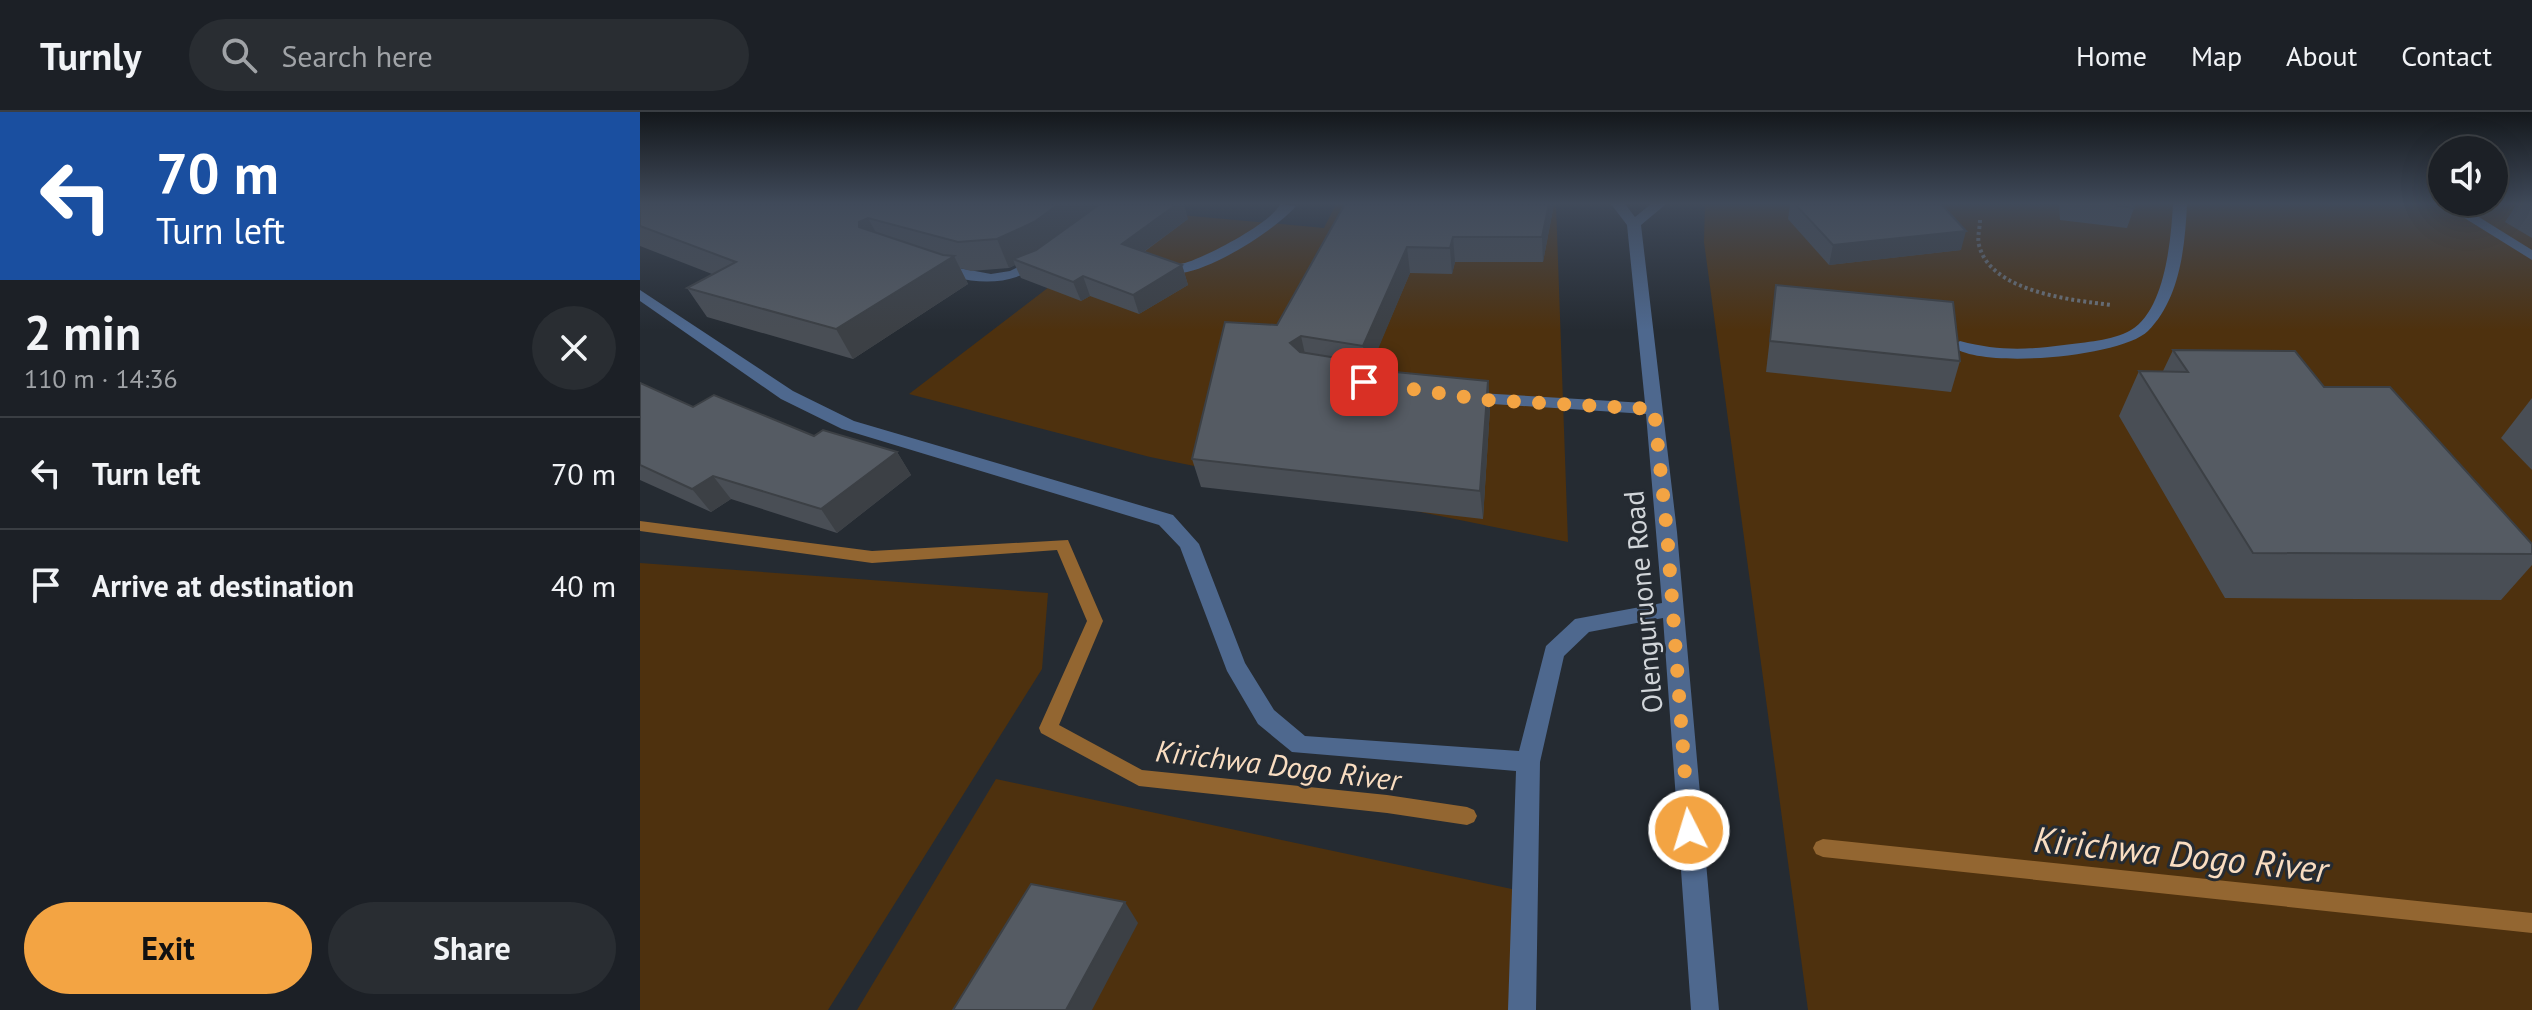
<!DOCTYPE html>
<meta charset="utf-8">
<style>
body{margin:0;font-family:"PT Sans",sans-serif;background:#292d32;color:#f1f3f6;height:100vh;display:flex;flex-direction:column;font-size:30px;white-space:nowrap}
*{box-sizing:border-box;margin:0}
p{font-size:26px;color:#a0a3a7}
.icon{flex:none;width:44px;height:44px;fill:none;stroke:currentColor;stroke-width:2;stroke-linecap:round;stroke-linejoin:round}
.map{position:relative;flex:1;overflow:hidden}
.panel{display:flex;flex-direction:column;background:#1c2026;width:640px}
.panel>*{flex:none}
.banner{background:#1a4fa0;color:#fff;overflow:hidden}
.tools{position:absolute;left:1788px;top:24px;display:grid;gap:16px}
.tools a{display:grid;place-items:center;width:80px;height:80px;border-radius:50%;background:#1c2026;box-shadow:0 8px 32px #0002,0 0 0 2px #3a3e43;font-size:40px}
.pin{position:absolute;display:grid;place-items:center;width:68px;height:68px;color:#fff;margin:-34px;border-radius:16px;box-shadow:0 4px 12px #0006}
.me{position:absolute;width:88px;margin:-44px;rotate:355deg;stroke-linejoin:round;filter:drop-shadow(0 0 6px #0008)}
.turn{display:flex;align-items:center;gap:28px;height:168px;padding:0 24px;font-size:36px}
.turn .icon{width:104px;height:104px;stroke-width:2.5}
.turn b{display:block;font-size:56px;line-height:68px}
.round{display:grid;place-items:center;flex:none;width:84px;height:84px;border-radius:42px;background:#292d32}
.head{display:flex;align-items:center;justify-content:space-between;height:136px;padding:0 24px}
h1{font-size:48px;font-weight:700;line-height:60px}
.action{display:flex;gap:16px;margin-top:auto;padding:16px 24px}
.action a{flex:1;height:92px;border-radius:48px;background:#f3a443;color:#111;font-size:32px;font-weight:700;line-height:92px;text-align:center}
.action a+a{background:#292d32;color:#f1f3f6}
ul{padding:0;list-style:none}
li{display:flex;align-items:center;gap:24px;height:112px;padding:0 24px;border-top:2px solid #3a3e43}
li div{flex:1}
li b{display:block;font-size:30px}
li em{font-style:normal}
header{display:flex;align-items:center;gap:48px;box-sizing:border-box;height:112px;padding:0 40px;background:#1c2026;border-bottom:2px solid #3a3e43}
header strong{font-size:38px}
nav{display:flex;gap:44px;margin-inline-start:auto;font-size:28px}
.search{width:560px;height:72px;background:#292d32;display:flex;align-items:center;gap:20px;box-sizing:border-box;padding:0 28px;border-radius:44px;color:#a0a3a7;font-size:30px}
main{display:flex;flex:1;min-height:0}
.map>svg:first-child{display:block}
.green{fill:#4e310e}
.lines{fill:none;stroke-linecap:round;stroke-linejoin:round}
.stream{fill:#936631;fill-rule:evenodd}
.path{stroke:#6f747a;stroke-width:4;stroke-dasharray:3 3;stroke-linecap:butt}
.minor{fill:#4e688e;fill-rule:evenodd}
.wall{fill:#494e55}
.shaded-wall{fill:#3c4045}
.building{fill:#555b63;stroke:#3c4045;stroke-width:2}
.route{stroke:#f3a443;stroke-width:14;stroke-dasharray:0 25.2}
.labels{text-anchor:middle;stroke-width:6;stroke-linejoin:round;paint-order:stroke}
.street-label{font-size:28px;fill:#d1d5d9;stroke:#252b32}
.water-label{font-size:30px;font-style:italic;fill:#f9ddc1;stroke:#252b32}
.near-water-label{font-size:36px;font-style:italic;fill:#f9ddc1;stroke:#252b32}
</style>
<header>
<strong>Turnly</strong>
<div class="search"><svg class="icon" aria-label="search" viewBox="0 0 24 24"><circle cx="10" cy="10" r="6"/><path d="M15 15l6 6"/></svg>Search here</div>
<nav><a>Home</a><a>Map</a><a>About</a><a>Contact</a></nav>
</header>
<main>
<section class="panel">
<div class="banner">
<div class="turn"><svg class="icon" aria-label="left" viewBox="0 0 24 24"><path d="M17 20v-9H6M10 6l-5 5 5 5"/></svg><div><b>70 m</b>Turn left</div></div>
</div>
<div class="head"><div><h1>2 min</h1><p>110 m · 14:36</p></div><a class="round"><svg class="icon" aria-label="close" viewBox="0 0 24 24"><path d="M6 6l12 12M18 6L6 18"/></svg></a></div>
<ul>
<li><svg class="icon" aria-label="left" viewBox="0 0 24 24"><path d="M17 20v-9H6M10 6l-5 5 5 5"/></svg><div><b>Turn left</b></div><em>70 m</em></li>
<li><svg class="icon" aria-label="arrive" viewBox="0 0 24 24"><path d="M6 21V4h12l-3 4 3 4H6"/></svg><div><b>Arrive at destination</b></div><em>40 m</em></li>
</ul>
<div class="action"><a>Exit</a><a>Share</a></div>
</section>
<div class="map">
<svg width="1892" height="898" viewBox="0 0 1892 898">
<rect width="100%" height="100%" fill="#252b32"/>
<g class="green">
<path d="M696,92H916L928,430L510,345L269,282L507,100L684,116Z"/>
<path d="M1892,92V898H1168L1064,130L1065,93Z"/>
<path d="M0,451L408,481L402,557L188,898H0Z"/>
<path d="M356,667L891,781L892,898H217Z"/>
</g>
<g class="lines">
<g class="stream">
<path d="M0,409L232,439L428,428L463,509L419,613L502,658L747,683L827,695L834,698L837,704L834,710L827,713L747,701L499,674L401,621L399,616L447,509L417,438L232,451L0,419Z"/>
<path d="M1183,727L1892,801V821L1183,745L1176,742L1173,736L1176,730Z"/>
</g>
<path class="path" d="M1340,108C1340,116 1337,125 1339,133C1350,180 1432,188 1471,193"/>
<g class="minor">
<path d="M640,92L656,94C634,119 575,156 542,161C532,163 521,159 511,157L509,154C519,146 532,155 545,151C566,145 633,110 640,92Z"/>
<path d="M971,92H985L995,105L1011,92H1026L1001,113L1037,420L1079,898H1051L1023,506L949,520L924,544L900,650L896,898H868L876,659L652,640L618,612L587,559L540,435L519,413L202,317L141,287L0,189V178L153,279L214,309L533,403L559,432L605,551L634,598L665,624L879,639L906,534L935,507L1022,491L1006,302L822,290L814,285L822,280L1005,291L987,113Z"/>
<path d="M1533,92H1547C1545,135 1540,187 1508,219C1482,245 1339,258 1312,234L1320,229C1358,239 1386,238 1424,233C1445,230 1472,229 1491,218C1525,198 1531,128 1533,92Z"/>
<path d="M1802,92H1818L1892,138V148Z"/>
<path d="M402,143L409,147L407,150C376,170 349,174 314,165C305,163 296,161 290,156L297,152L351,162L370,159Z"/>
</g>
</g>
<g class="wall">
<path d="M0,92L548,107L504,140L542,153L548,173L499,202L450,184L441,189L381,166L375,153L369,156L331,159L320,156L328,172L213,247L67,205L47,176L72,162L0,134Z"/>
<path d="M705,92H914L903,150H815L812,162L770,161L729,257L848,269L850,296L843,407L561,375L552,347L637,213Z"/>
<path d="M1150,92H1301L1321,138L1189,153L1148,107Z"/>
<path d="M1419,92H1494V96L1487,116L1420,108Z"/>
<path d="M1877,92H1892V126L1865,110Z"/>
<path d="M1136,173L1320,249L1311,280L1126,260Z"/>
<path d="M1533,238L1684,275L1892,432V453L1861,488L1585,486L1479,304L1499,259H1523Z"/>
<path d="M0,271L53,295L174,324L257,340L271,363L197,421L91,387L71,400L0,368Z"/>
<path d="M1892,286V358L1861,326Z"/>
</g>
<g class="shaded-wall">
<path d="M419,92H466L405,138L373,147L375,153L369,156L357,127Z"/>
<path d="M537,92H544L548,107L488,151L482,132Z"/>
<path d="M909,92H914L903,150L902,125Z"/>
<path d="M228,106L243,134L219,115V110Z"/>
<path d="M1326,119L1321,138L1189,153L1193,133Z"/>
<path d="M813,125L815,150L812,162L810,136Z"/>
<path d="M767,135L770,161L728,261L723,234Z"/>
<path d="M314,144L328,172L213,247L196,217Z"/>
<path d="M542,153L548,173L499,202L493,183Z"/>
<path d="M443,164L450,184L441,189L433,170Z"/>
<path d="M661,224L667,251L650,231Z"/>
<path d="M848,269L850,296L843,407L840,379Z"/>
<path d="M257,340L271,363L197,421L181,397Z"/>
<path d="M73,364L91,387L71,400L52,377Z"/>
<path d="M485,790L498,811L452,898H426Z"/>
</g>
<g class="building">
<path d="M0,92H419L394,110L357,127L318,130L228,106L219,110V115L303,143L314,144L196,217L47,176L96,150L0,114Z"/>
<path d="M460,92H537L482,132L542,153L493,183L443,164L433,170L373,147L396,138Z"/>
<path d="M705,92H909L902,125H813L810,136L767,135L723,234L661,224L650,231L660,240L716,249L713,256L848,269L840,379L552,347L585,210L637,213Z"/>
<path d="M1155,92H1301L1326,119L1193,133Z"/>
<path d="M1469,92H1494V96Z"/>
<path d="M1136,173L1313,190L1320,249L1130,229Z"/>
<path d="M1533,238L1655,239L1684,275H1750L1892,432V442L1613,441L1499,259L1548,260Z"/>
<path d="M0,271L53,295L74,283L174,324L183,318L257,340L181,397L73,364L52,377L0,353Z"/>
<path d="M391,772L485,790L426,898H313Z"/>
</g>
<linearGradient id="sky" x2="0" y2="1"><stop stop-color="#14181c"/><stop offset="0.42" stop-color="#404a5a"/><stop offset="1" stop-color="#404a5a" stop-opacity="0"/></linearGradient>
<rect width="1892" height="218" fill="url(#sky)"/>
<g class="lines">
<path class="route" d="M724,270L846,288L1014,297L1027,420L1049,718"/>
</g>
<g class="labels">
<g class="street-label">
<text transform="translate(1003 490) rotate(-95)" y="10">Olenguruone Road</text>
</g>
<g class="water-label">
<text transform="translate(638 654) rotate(7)" y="10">Kirichwa Dogo River</text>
</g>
<g class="near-water-label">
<text transform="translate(1541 742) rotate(6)" y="13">Kirichwa Dogo River</text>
</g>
</g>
</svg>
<div class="tools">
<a><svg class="icon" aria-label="sound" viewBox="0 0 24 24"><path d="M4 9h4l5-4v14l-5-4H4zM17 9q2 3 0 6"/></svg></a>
</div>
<div class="pin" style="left:724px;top:270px;background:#d93025"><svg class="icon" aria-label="arrive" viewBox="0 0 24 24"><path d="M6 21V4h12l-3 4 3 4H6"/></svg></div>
<svg class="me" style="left:1049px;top:718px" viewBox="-20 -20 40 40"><circle r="17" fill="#f3a443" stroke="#fff" stroke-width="3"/><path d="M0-11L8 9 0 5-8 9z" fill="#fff"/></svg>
</div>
</main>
